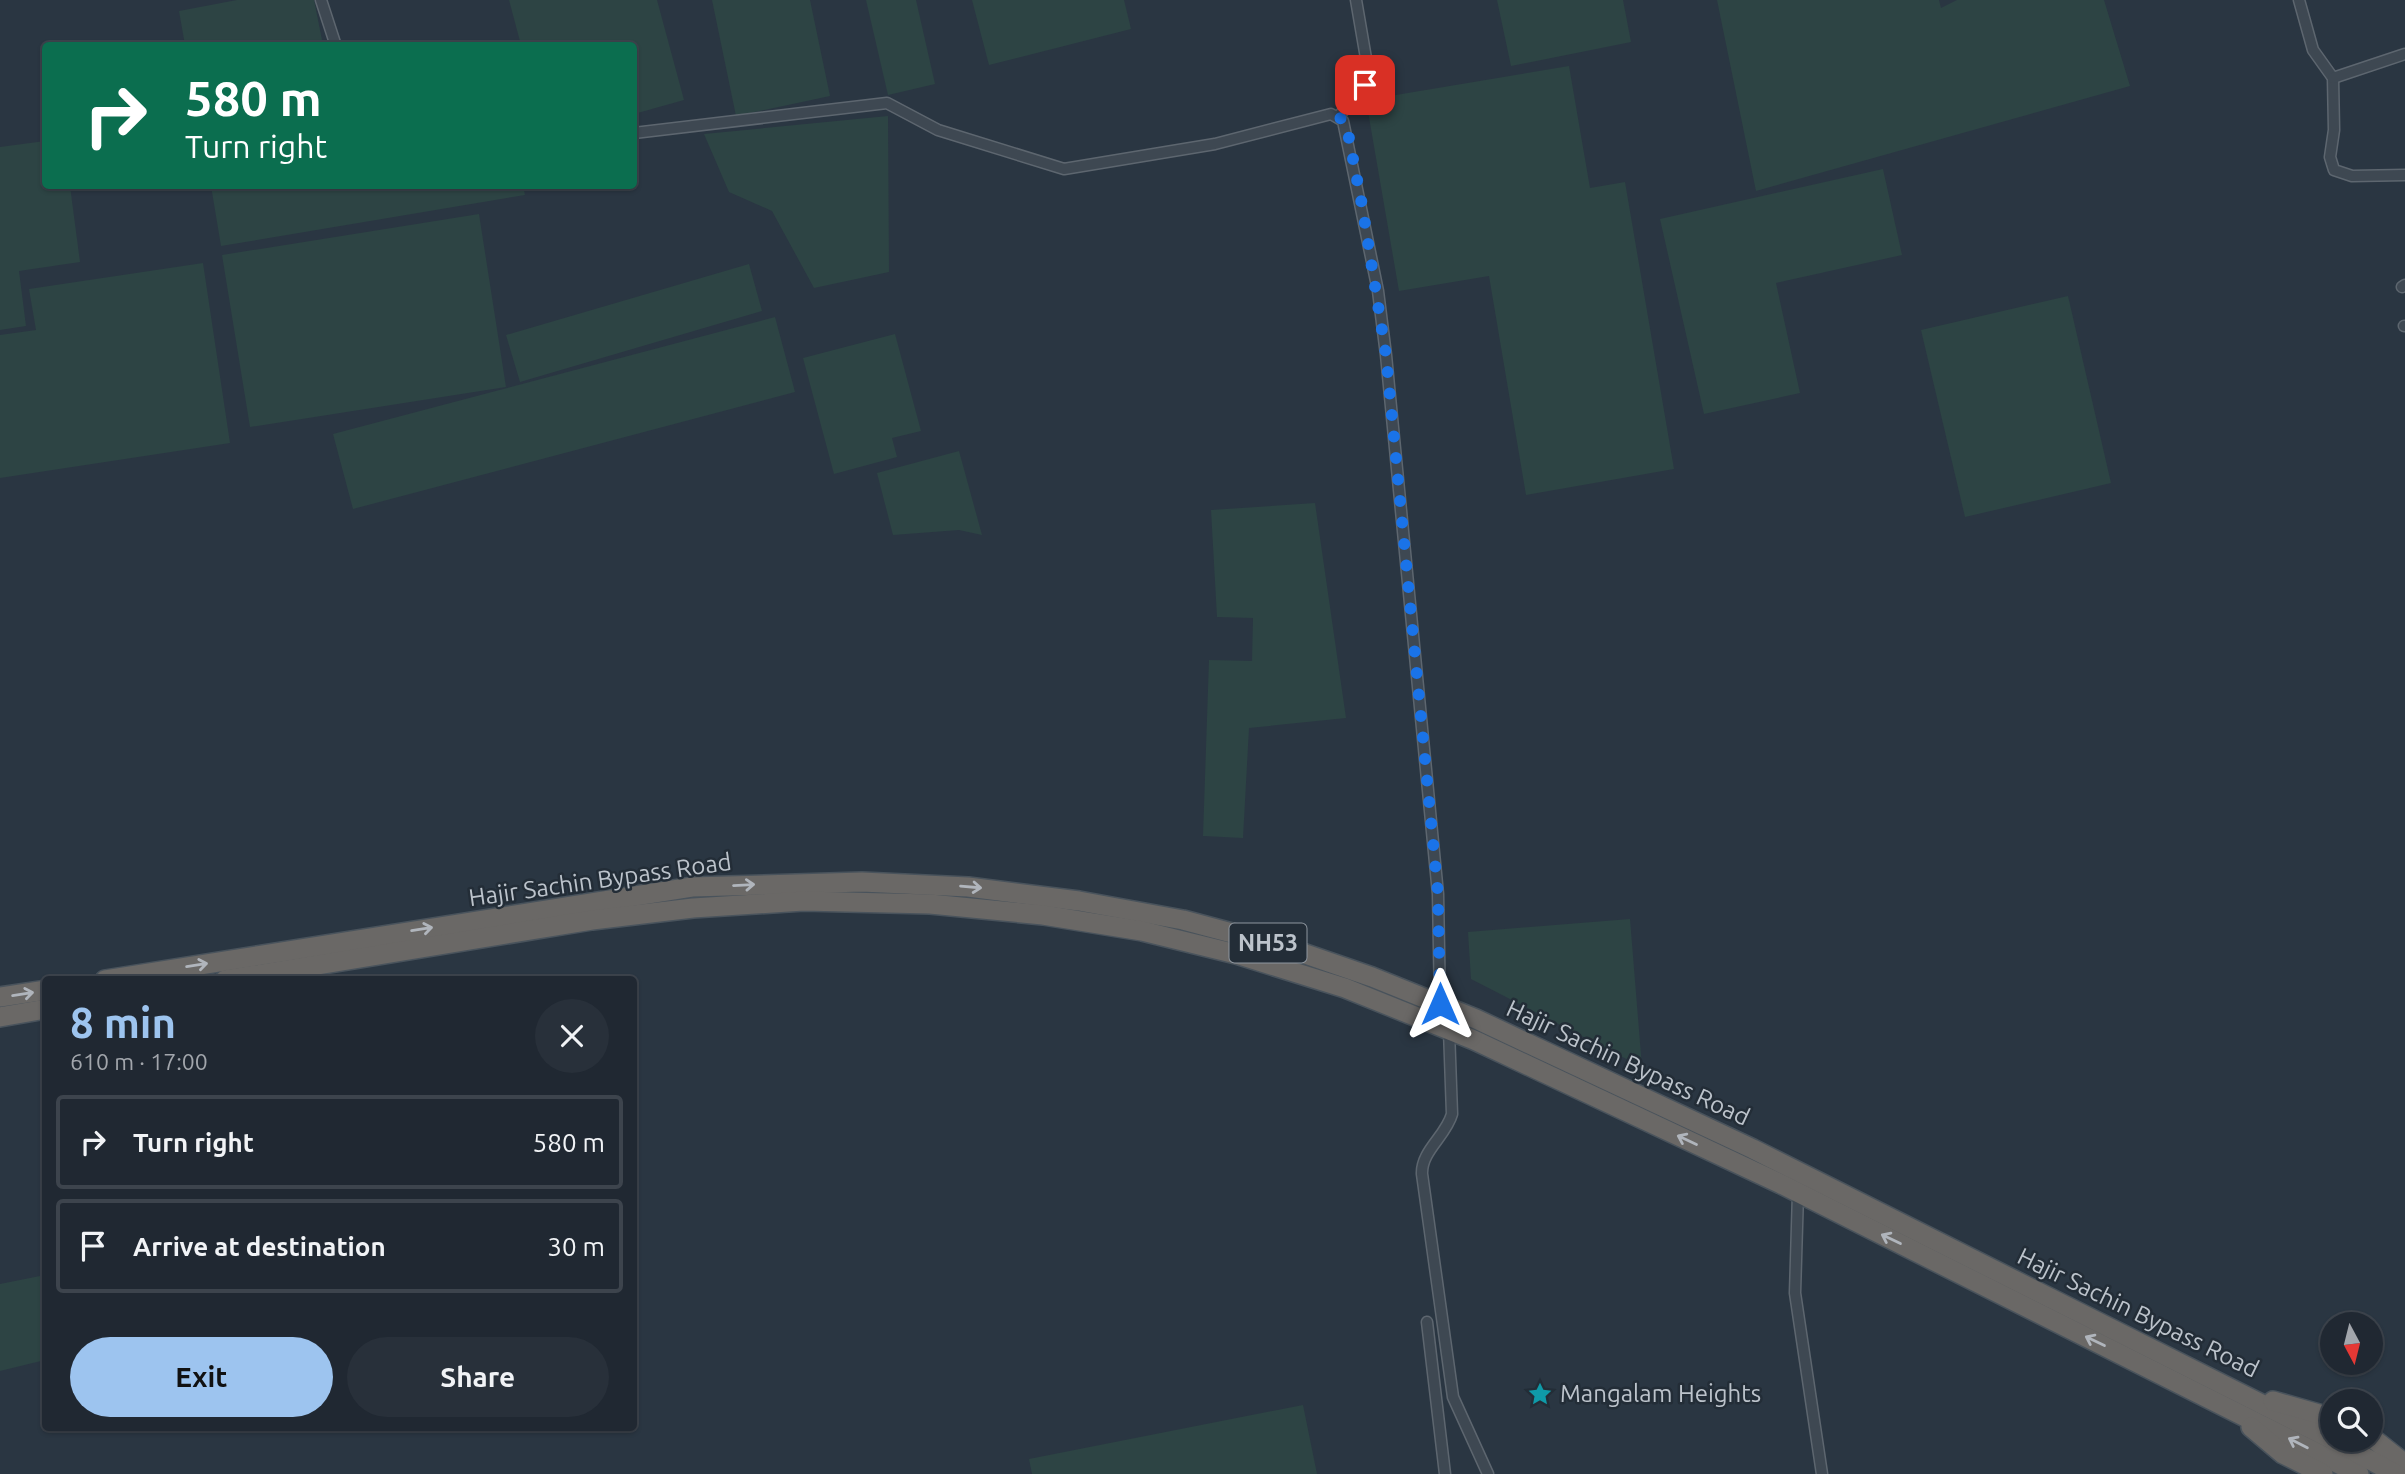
<!DOCTYPE html>
<meta charset="utf-8">
<style>
body{margin:0;font-family:Ubuntu,sans-serif;background:#28303a;color:#f1f3f6;height:100vh;display:flex;flex-direction:column;font-size:26px;white-space:nowrap}
*{box-sizing:border-box;margin:0}
p{font-size:23px;color:#a2a6ac}
.icon{flex:none;width:38px;height:38px;fill:none;stroke:currentColor;stroke-width:2;stroke-linecap:round;stroke-linejoin:round}
.map{position:relative;flex:1;overflow:hidden}
.side{position:absolute;left:42px;top:976px;width:595px;height:455px;display:flex;flex-direction:column;background:#202832;border-radius:7px;box-shadow:0 2px 5px #0004,0 0 0 2px #3d444d}
.side>*{flex:none}
.banner{position:absolute;left:42px;top:42px;width:595px;height:147px;border-radius:7px;box-shadow:0 2px 5px #0004,0 0 0 2px #3d444d;background:#0b6e4f;color:#fff;overflow:hidden}
.needle{width:46px;rotate:173deg}
.fabs{position:absolute;left:2320px;top:1312px;display:grid;gap:14px}
.fabs a{display:grid;place-items:center;width:63px;height:63px;border-radius:50%;background:#202832;box-shadow:0 2px 5px #0004,0 0 0 2px #3d444d;font-size:35px}
.pin{position:absolute;display:grid;place-items:center;width:60px;height:60px;color:#fff;margin:-30px;border-radius:14px;box-shadow:0 4px 10px #0006}
.me{position:absolute;width:77px;margin:-38px;rotate:0deg;stroke-linejoin:round;filter:drop-shadow(0 0 5px #0008)}
.turn{display:flex;align-items:center;gap:24px;height:147px;padding:0 28px;font-size:32px}
.turn .icon{width:91px;height:91px;stroke-width:2.5}
.turn b{display:block;font-size:49px;line-height:60px}
.round{display:grid;place-items:center;flex:none;width:74px;height:74px;border-radius:37px;background:#28303a}
.head{display:flex;align-items:center;justify-content:space-between;height:119px;padding:0 28px}
h1{font-size:42px;font-weight:700;line-height:52px;color:#9dc4ef}
.action{display:flex;gap:14px;margin-top:auto;padding:14px 28px}
.action a{flex:1;height:80px;border-radius:42px;background:#9dc4ef;color:#111;font-size:28px;font-weight:700;line-height:80px;text-align:center}
.action a+a{background:#28303a;color:#f1f3f6}
ul{padding:0;list-style:none}
li{display:flex;align-items:center;gap:21px;height:94px;margin:0 14px 10px;padding:0 14px;border:4px solid #3d444d;border-radius:7px}
li div{flex:1}
li b{display:block;font-size:26px}
li em{font-style:normal}
.map>svg:first-child{display:block}
.green{fill:#2d4444}
.lines{fill:none;stroke-linecap:round;stroke-linejoin:round}
.minor-casing{stroke:#5d666f;stroke-width:13}
.trunk-casing{stroke:#49535c;stroke-width:22}
.minor{stroke:#3e4852;stroke-width:10}
.trunk{stroke:#6a6866;stroke-width:19}
.oneway{stroke:#b0b5bc}
.route{stroke:#1a73e8;stroke-width:12;stroke-dasharray:0 21.6}
.labels{text-anchor:middle;stroke-width:5;stroke-linejoin:round;paint-order:stroke}
.shield{fill:#232d37;stroke:#8e969f;stroke-width:2}
.shield-label{font-size:23px;font-weight:bold;fill:#bcc3cb}
.street-label{font-size:24px;fill:#bcc3cb;stroke:#232d37}
.poi-label{font-size:24px;fill:#bcc3cb;stroke:#232d37;text-anchor:start}
</style>
<div class="map">
<svg width="2405" height="1474" viewBox="0 0 2405 1474">
<rect width="100%" height="100%" fill="#2a3642"/>
<g class="green">
<path d="M237,0H314L323,45H185L179,11Z"/>
<path d="M509,0H657L684,100L634,114V46L521,45Z"/>
<path d="M712,0H810L830,96L736,116Z"/>
<path d="M866,0H916L935,84L888,95Z"/>
<path d="M972,0H1124L1131,29L989,65Z"/>
<path d="M1497,0H1623L1631,42L1511,66Z"/>
<path d="M1717,0H1939L1941,8L1957,0H2104L2130,86L1756,191Z"/>
<path d="M1569,66L1590,188L1625,182L1674,469L1526,495L1489,276L1399,291L1366,100Z"/>
<path d="M888,116L889,272L814,288L772,211L729,192L704,134Z"/>
<path d="M45,141L46,186H70L80,262L19,271L26,326L0,330V147Z"/>
<path d="M1883,169L1902,255L1776,283L1800,393L1704,414L1660,219Z"/>
<path d="M211,186H523L525,195L221,246Z"/>
<path d="M479,214L506,387L250,427L222,255Z"/>
<path d="M203,263L230,443L0,478V335L36,330L29,289Z"/>
<path d="M749,264L762,311L520,382L506,335Z"/>
<path d="M2068,296L2111,483L1965,517L1921,330Z"/>
<path d="M775,317L795,392L353,509L333,434Z"/>
<path d="M895,334L921,431L892,438L897,457L834,474L803,358Z"/>
<path d="M959,451L982,535L959,530L893,535L877,473Z"/>
<path d="M1315,503L1346,718L1249,728L1243,838L1203,836L1209,660L1252,661L1253,618L1217,617L1211,510Z"/>
<path d="M1630,919L1642,1067L1471,979L1468,932Z"/>
<path d="M45,1275V1360L0,1371V1284Z"/>
<path d="M1303,1405L1317,1474H1032L1029,1459Z"/>
</g>
<g class="lines">
<g class="minor-casing">
<g id="minor">
<path d="M321,0L336,46"/>
<path d="M2299,0L2313,50L2333,78L2334,130L2330,157L2334,170L2352,176L2405,175"/>
<path d="M2333,78L2405,54"/>
<path d="M1339,116L1365,85L1367,64L1356,0"/>
<path d="M634,133L887,103L938,130L1064,169L1215,144L1331,114L1343,121L1378,291L1386,355L1438,894L1440,1004"/>
<path d="M2402,287L2405,285"/>
<path d="M2404,326H2405"/>
<path d="M1449,1030L1452,1114C1446,1136 1421,1151 1422,1174L1453,1397L1488,1474"/>
<path d="M1798,1193L1795,1293L1822,1474"/>
<path d="M1427,1322L1445,1474"/>
</g>
</g>
<g class="trunk-casing">
<g id="trunk">
<path d="M105,980L692,887L862,882L968,887L1079,901L1183,920L1288,948L1372,977L1476,1019L1753,1149L2333,1440"/>
<path d="M225,980L592,920L693,908L804,901L930,904L1043,915L1142,931L1236,954L1345,988L1474,1040L1781,1184L2359,1474"/>
<path d="M0,997L46,990"/>
<path d="M0,1017L46,1009"/>
<path d="M2273,1401L2333,1418"/>
<path d="M2251,1427L2283,1454L2323,1474"/>
<path d="M2371,1437L2405,1464"/>
<path d="M2333,1440L2396,1474"/>
</g>
</g>
<use href="#minor" class="minor"/>
<use href="#trunk" class="trunk"/>
</g>
<defs><path id="oneway-shaft" d="M-6 0H5M1.5-3L5.5 0L1.5 3" fill="none" stroke-width="1.6" stroke-linecap="round" stroke-linejoin="round" transform="scale(1.75)"/></defs>
<g class="oneway">
<use href="#oneway-shaft" transform="translate(744 885) rotate(-3)"/>
<use href="#oneway-shaft" transform="translate(971 887) rotate(5)"/>
<use href="#oneway-shaft" transform="translate(422 929) rotate(-9)"/>
<use href="#oneway-shaft" transform="translate(197 965) rotate(-9)"/>
<use href="#oneway-shaft" transform="translate(23 994) rotate(-9)"/>
<use href="#oneway-shaft" transform="translate(1687 1140) rotate(-155)"/>
<use href="#oneway-shaft" transform="translate(1891 1239) rotate(-154)"/>
<use href="#oneway-shaft" transform="translate(2095 1341) rotate(-154)"/>
<use href="#oneway-shaft" transform="translate(2298 1443) rotate(-153)"/>
</g>
<g class="lines">
<path class="route" d="M1365,85L1339,116L1347,128L1362,205L1386,355L1438,894L1440,1004"/>
</g>
<defs>
<g id="sight-bare" transform="scale(1.89)"><path d="M0-6L1.8-2.2L6-1.7L2.9 1.2L3.7 5.4L0 3.3L-3.7 5.4L-2.9 1.2L-6-1.7L-1.8-2.2Z" fill="#0f9aa8" stroke="#232d37" stroke-width="2.5" paint-order="stroke"/></g>
</defs>
<g fill-rule="evenodd">
<use href="#sight-bare" x="1540" y="1394"/>
</g>
<g class="labels">
<rect class="shield" x="1229.5" y="923.5" width="77" height="39" rx="5"/>
<g class="shield-label">
<text x="1268" y="951">NH53</text>
</g>
<g class="street-label">
<text transform="translate(600 880) rotate(-8)" y="8">Hajir Sachin Bypass Road</text>
<text transform="translate(1628 1063) rotate(25)" y="8">Hajir Sachin Bypass Road</text>
<text transform="translate(2138 1313) rotate(26)" y="8">Hajir Sachin Bypass Road</text>
</g>
<g class="poi-label">
<text x="1560" y="1402">Mangalam Heights</text>
</g>
</g>
</svg>
<div class="fabs">
<a><svg class="needle" viewBox="-14 -14 28 28"><path d="M0-13l5 13h-10z" fill="#e53935"/><path d="M0 13l5-13h-10z" fill="#a2a6ac"/></svg></a>
<a><svg class="icon" aria-label="search" viewBox="0 0 24 24"><circle cx="10" cy="10" r="6"/><path d="M15 15l6 6"/></svg></a>
</div>
<div class="pin" style="left:1365px;top:85px;background:#d93025"><svg class="icon" aria-label="arrive" viewBox="0 0 24 24"><path d="M6 21V4h12l-3 4 3 4H6"/></svg></div>
<svg class="me" style="left:1440px;top:1004px" viewBox="-20 -20 40 40"><path d="M0-17L14 15 0 8-14 15z" fill="#1a73e8" stroke="#fff" stroke-width="4"/></svg>
<div class="banner">
<div class="turn"><svg class="icon" aria-label="right" viewBox="0 0 24 24"><path d="M7 20v-9h11M14 6l5 5-5 5"/></svg><div><b>580 m</b>Turn right</div></div>
</div>
<section class="side">
<div class="head"><div><h1>8 min</h1><p>610 m · 17:00</p></div><a class="round"><svg class="icon" aria-label="close" viewBox="0 0 24 24"><path d="M6 6l12 12M18 6L6 18"/></svg></a></div>
<ul>
<li><svg class="icon" aria-label="right" viewBox="0 0 24 24"><path d="M7 20v-9h11M14 6l5 5-5 5"/></svg><div><b>Turn right</b></div><em>580 m</em></li>
<li><svg class="icon" aria-label="arrive" viewBox="0 0 24 24"><path d="M6 21V4h12l-3 4 3 4H6"/></svg><div><b>Arrive at destination</b></div><em>30 m</em></li>
</ul>
<div class="action"><a>Exit</a><a>Share</a></div>
</section>
</div>
